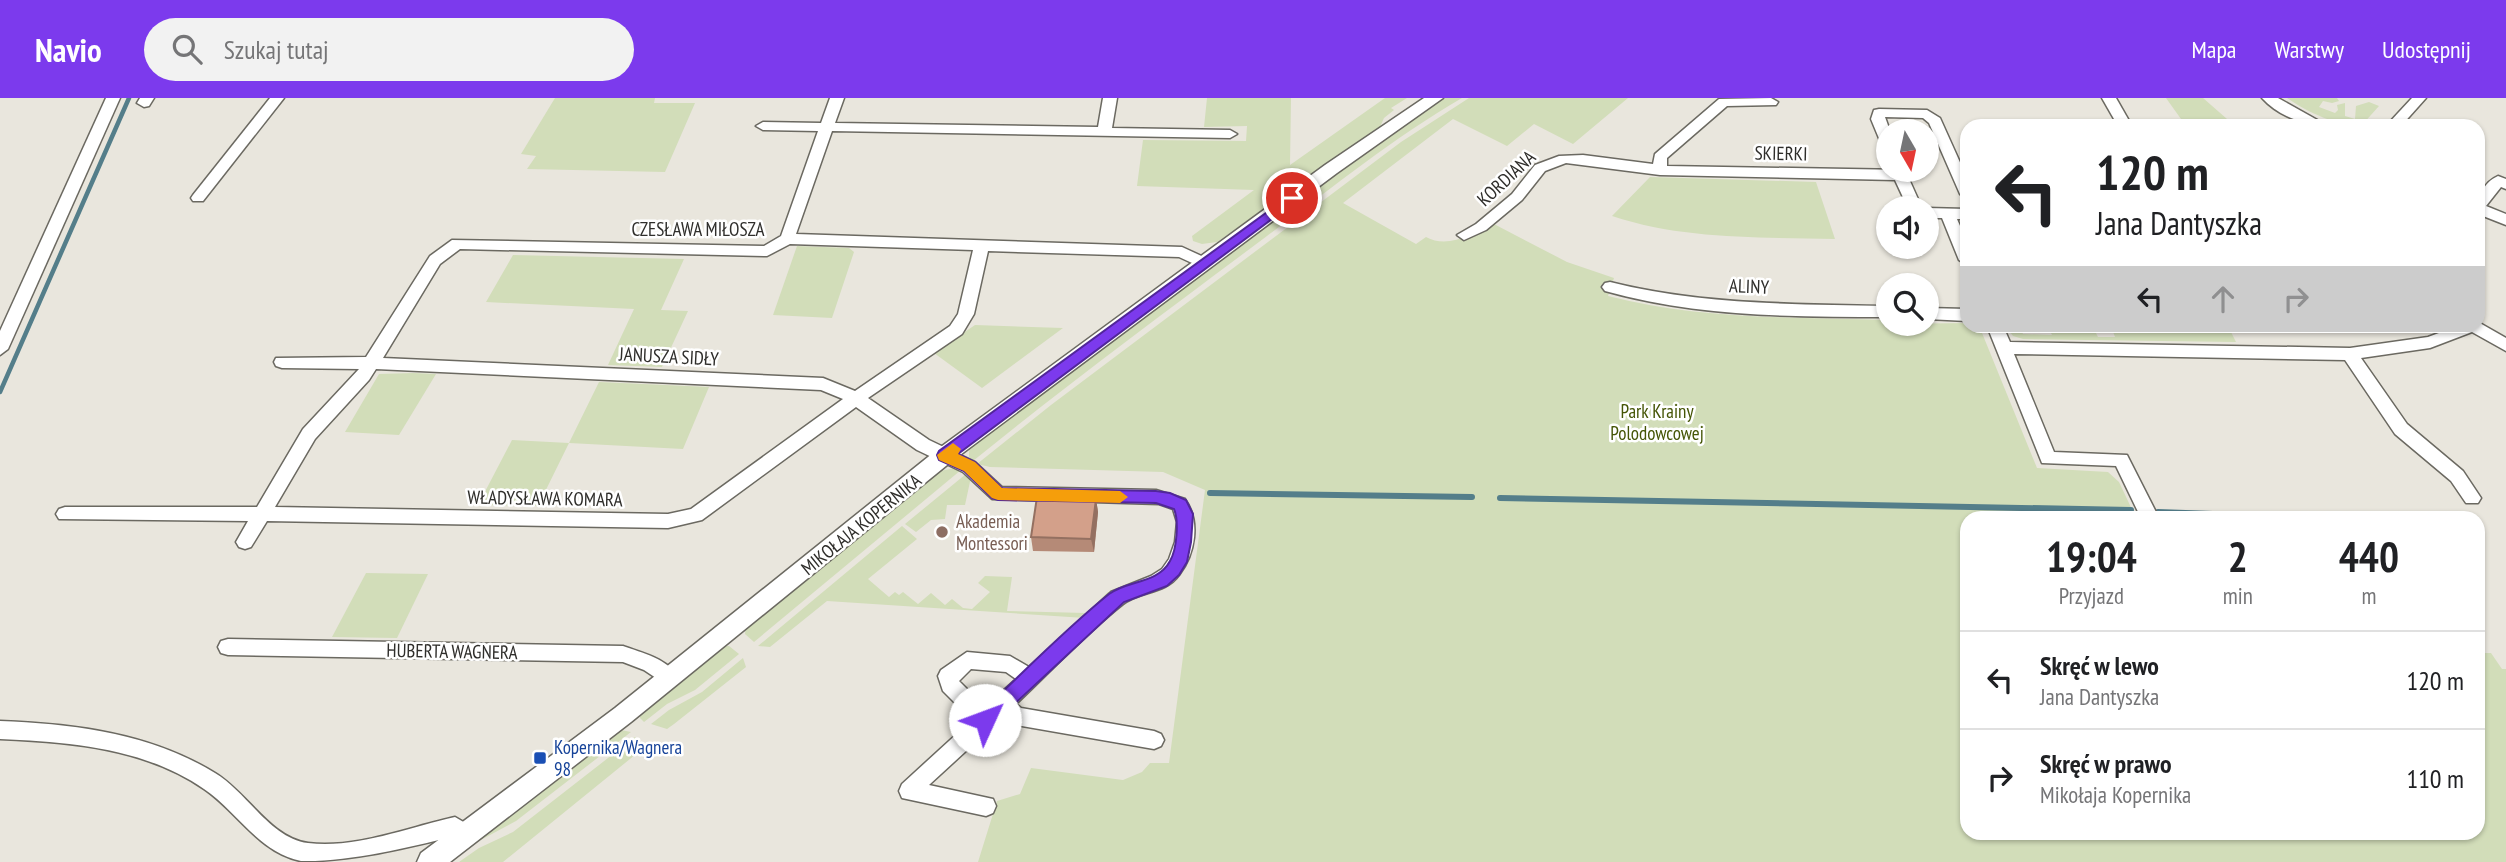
<!DOCTYPE html>
<html lang="pl">
<meta charset="utf-8">
<style>
body{margin:0;font-family:"PT Sans Narrow",sans-serif;background:#f2f2f2;color:#202124;height:100vh;display:flex;flex-direction:column;font-size:26px;white-space:nowrap}
*{box-sizing:border-box;margin:0}
p{font-size:23px;color:#757577}
.icon{flex:none;width:38px;height:38px;fill:none;stroke:currentColor;stroke-width:2;stroke-linecap:round;stroke-linejoin:round}
.map{position:relative;flex:1;overflow:hidden}
.panel{position:absolute;left:1960px;top:413px;width:525px;height:329px;display:flex;flex-direction:column;background:#fff;border-radius:21px;box-shadow:0 2px 5px #0004}
.panel>*{flex:none}
.top-card{position:absolute;left:1960px;top:21px;width:525px;height:214px;border-radius:21px;box-shadow:0 2px 5px #0004;background:#fff;color:#202124;overflow:hidden}
.needle{width:46px;rotate:171deg}
.controls{position:absolute;left:1876px;top:21px;display:grid;gap:14px}
.controls a{display:grid;place-items:center;width:63px;height:63px;border-radius:50%;background:#fff;box-shadow:0 2px 5px #0004;font-size:35px}
.pin{position:absolute;display:grid;place-items:center;width:60px;height:60px;color:#fff;margin:-30px;border:4px solid #fff;border-radius:50%;box-shadow:0 2px 7px #0007}
.me{position:absolute;width:77px;margin:-38px;rotate:47deg;stroke-linejoin:round;filter:drop-shadow(0 0 5px #0008)}
.turn{display:flex;align-items:center;gap:24px;height:147px;padding:0 21px;font-size:32px}
.turn .icon{width:91px;height:91px;stroke-width:2.5}
.turn b{display:block;font-size:49px;line-height:60px}
.lanes{display:flex;align-items:center;height:66px;padding:0 21px;background:#0003;justify-content:center;gap:35px;direction:ltr}
.lanes .off{opacity:.35}
.eta{display:flex;justify-content:space-evenly;align-items:center;height:119px;text-align:center}
.eta b{font-size:42px;font-weight:700;line-height:49px}
ul{padding:0;list-style:none}
li{display:flex;align-items:center;gap:21px;height:98px;padding:0 21px;border-top:2px solid #e0e0e0}
li div{flex:1}
li b{display:block;font-size:26px}
li em{font-style:normal}
header{display:flex;align-items:center;gap:42px;box-sizing:border-box;height:98px;padding:0 35px;background:#7c3aed;color:#fff}
header strong{font-size:33px}
nav{display:flex;gap:38px;margin-inline-start:auto;font-size:24px}
.search{width:490px;height:63px;background:#f2f2f2;display:flex;align-items:center;gap:18px;box-sizing:border-box;padding:0 24px;border-radius:38px;color:#757577;font-size:26px}
.map>svg:first-child{display:block}
.green{fill:#d2ddb9}
.lines{fill:none;stroke-linecap:round;stroke-linejoin:round}
.stream-far1{stroke:#547e8a;stroke-width:4.5}
.stream{stroke:#547e8a;stroke-width:6}
.minor-casing{stroke:#6b6961;stroke-width:3}
.tertiary-casing{stroke:#6b6961;stroke-width:3}
.minor{fill:#fff;fill-rule:evenodd}
.tertiary{fill:#fff;fill-rule:evenodd}
.wall{fill:#b58a77}
.shaded-wall{fill:#947061}
.building{fill:#d3a08a;stroke:#947061;stroke-width:2}
.route{fill:#7c3aed;stroke:#51269a;stroke-width:2}
.slow{fill:#f59e0b}
.education-dot{fill:#8d6e63;stroke:#fff;stroke-width:2.5}
.transit-dot{fill:#1a4fb4;stroke:#fff;stroke-width:2.5}
.labels{text-anchor:middle;stroke-width:5;stroke-linejoin:round;paint-order:stroke}
.street-label{font-size:19px;fill:#2f2e2b;stroke:#fff}
.park-label{font-size:19px;fill:#455506;stroke:#fff}
.education-label{font-size:19px;fill:#785e54;stroke:#fff;text-anchor:start}
.transit-label{font-size:19px;fill:#164399;stroke:#fff;text-anchor:start}
</style>
<header>
<strong>Navio</strong>
<div class="search"><svg class="icon" aria-label="search" viewBox="0 0 24 24"><circle cx="10" cy="10" r="6"/><path d="M15 15l6 6"/></svg>Szukaj tutaj</div>
<nav><a>Mapa</a><a>Warstwy</a><a>Udostępnij</a></nav>
</header>
<div class="map">
<svg width="2506" height="764" viewBox="0 0 2506 764">
<rect width="100%" height="100%" fill="#e9e6dd"/>
<g class="green">
<path d="M555,0H655L654,5H695L665,74L527,71L536,58L521,56Z"/>
<path d="M1207,0H1291L1290,67L1385,0H1407L1391,10L1394,12L1384,20L1380,29L1217,144L1202,146L1193,143L1192,138L1254,92L1137,88L1143,42L1246,43L1247,28L1204,29Z"/>
<path d="M1444,0H1462C1393,40 1331,91 1267,138C1168,212 1069,285 973,363L969,359V351L974,344L1027,303L1385,40Z"/>
<path d="M1469,0H1628L1573,46L1534,26L1507,48L1453,21L1343,105L1416,146L1426,139C1448,151 1473,136 1492,125L1567,164L1614,180L1608,198C1700,222 1794,219 1888,222V226L1967,225V228L1980,230L2037,370L2108,374L2119,384L2136,420H1967V735H2478V555H2491L2502,571H2506V764H978L997,703L1020,696L1031,670L1123,682L1142,674L1150,665H1169L1205,392L1163,374L990,369L977,366L1051,307L1401,44Z"/>
<path d="M2166,0H2203L2235,28H2186Z"/>
<path d="M2287,0H2337L2339,3L2332,5L2323,3L2319,9L2335,15L2338,12L2337,7L2345,5V18L2355,21L2356,8L2369,4L2379,8L2362,27L2364,28C2337,28 2309,15 2287,0Z"/>
<path d="M1650,79L1816,84L1835,141C1760,139 1684,142 1612,118Z"/>
<path d="M797,148L849,150L854,154L832,220L773,217Z"/>
<path d="M513,157L684,161L661,212L688,213L662,269L608,267L634,211L486,204Z"/>
<path d="M975,227L1063,230L982,290L934,255Z"/>
<path d="M2204,228H2228L2236,244L2023,241L2013,238L2010,234L2020,230L2023,236L2052,237L2049,231H2094L2098,239H2115L2112,231L2206,233Z"/>
<path d="M413,275L436,276L399,337L345,334L379,276Z"/>
<path d="M599,284L709,289L683,351L569,345L538,408L478,407L512,342L569,345Z"/>
<path d="M955,370L961,372L754,544L745,536L746,528L935,374Z"/>
<path d="M966,376L971,379L965,407H947L945,421L931,422L916,434L905,426Z"/>
<path d="M902,428L917,441L868,481L889,499L895,494L899,497L903,494L918,506L931,495L945,507L952,501L963,510L972,511L990,494L978,485L985,478L1012,479L1007,513L1086,515L1108,494L1114,498L1085,520L827,503L770,549L758,548Z"/>
<path d="M366,475L428,476L397,540L332,539Z"/>
<path d="M722,548H729L739,556L695,592L667,606L644,624L640,620V612Z"/>
<path d="M743,560L746,569L674,626L667,631L651,626L669,612L702,594Z"/>
<path d="M616,631L631,634L516,723L464,751L450,764H443Z"/>
<path d="M635,639L646,648L503,764H459L479,750L513,734Z"/>
</g>
<g class="lines">
<path class="stream-far1" d="M0,294L129,0"/>
<g class="stream">
<path d="M1210,395L1472,399"/>
<path d="M1500,400L2131,412"/>
<path d="M2158,414L2322,420"/>
</g>
<g class="minor-casing">
<g id="minor">
<path d="M106,0H120L8,251L0,257V233Z"/>
<path d="M140,0H154L149,8L144,9L137,5Z"/>
<path d="M270,0H284L203,103H193L191,100L193,97Z"/>
<path d="M830,0H844L835,25L1098,29L1103,0H1117L1112,30L1230,32L1237,36L1230,40L832,33L796,136L1182,149L1208,161L1211,165L1203,170L1179,159L988,153L974,216L962,236L868,300L929,342L975,364L1002,389L1156,392L1185,401C1201,424 1195,456 1179,477C1166,496 1139,493 1123,506C1085,536 1051,573 1016,606L1021,610L1154,633L1161,636L1164,642L1161,648L1154,651L1016,627L1003,619L929,687L993,701L996,708L993,715L986,718L902,700L899,693L902,686L972,622L943,593L938,578L941,572L967,554L1010,558L1029,569L1111,494L1151,478L1162,471L1169,461L1175,444L1177,424L1173,411L1159,406L992,401L963,374L917,352L856,309L702,422L668,430L267,423L251,449L245,451L239,449L236,444L248,423L59,421L56,416L59,411L65,409H257L303,331L359,271L282,270L276,268L274,264L276,260L366,259L430,158L452,142L764,148L781,138L818,33L763,32L756,28L763,24L821,25ZM790,146L973,152L958,216L950,228L855,293L823,280L383,260L440,166L460,151L767,158ZM376,271L821,292L843,301L691,411L668,416L275,409L315,341L369,282ZM971,571L1006,574L1016,581L985,609L959,583Z"/>
<path d="M1771,0L1778,4L1776,7L1727,8L1667,60V68L1905,72L1922,110H1908L1895,82L1660,77L1566,65L1545,73L1522,102L1486,132L1464,142L1457,137L1476,126L1512,96L1535,67L1559,58L1583,57L1653,66L1655,56L1719,1Z"/>
<path d="M2102,0H2116L2132,28H2118Z"/>
<path d="M2262,0H2278L2328,28C2305,28 2278,18 2262,0Z"/>
<path d="M2412,0H2426L2401,28H2386Z"/>
<path d="M1879,11L1927,12L1940,20L1967,80V101L1960,96L1929,25L1923,20L1885,19L1890,33L1888,51L1883,50L1871,21L1874,12Z"/>
<path d="M2498,78L2506,81V91L2501,89L2486,108L2506,116V127L2478,116C2478,100 2482,85 2498,78Z"/>
<path d="M1927,110L1967,111V121H1957L1967,144V167L1959,162L1942,120H1927Z"/>
<path d="M1610,184C1702,207 1794,206 1888,208V219C1793,219 1697,219 1605,193L1602,189L1605,185Z"/>
<path d="M1927,210L1967,211V223L1927,221Z"/>
<path d="M2478,224L2506,240V253L2472,234L2430,250L2361,260L2407,326L2463,373L2481,400L2478,405H2466L2451,383L2395,336L2345,262L2014,256L2054,354L2127,357L2159,420H2141L2116,368L2042,365L1987,228H2003L2010,244L2350,250L2428,239L2458,228H2478Z"/>
<path d="M228,541L623,548C642,555 668,560 678,580L675,586L668,588L644,572L623,564L228,557L221,555L218,549L221,543Z"/>
<path d="M0,623C75,626 150,635 215,675C247,694 270,740 308,745C356,751 409,729 455,719L472,729L476,736L472,743L465,746L452,739C405,750 350,764 301,763C259,755 237,713 204,691C145,650 70,644 0,641Z"/>
</g>
</g>
<g class="tertiary-casing">
<path id="tertiary" d="M1424,0H1443L1337,75L952,363L631,624L450,764H417L421,755L615,610L938,351L1325,67Z"/>
</g>
<use href="#minor" class="minor"/>
<use href="#tertiary" class="tertiary"/>
</g>
<path class="wall" d="M1096,401L1098,414L1094,454L1033,453L1031,439Z"/>
<path class="shaded-wall" d="M1096,401L1098,414L1094,454L1091,441Z"/>
<path class="building" d="M1037,399L1096,401L1091,441L1031,439Z"/>
<path class="route" d="M1292,96L1298,100L1296,103L958,356L975,364L1002,390L1156,393L1170,395L1186,402L1193,416L1191,444L1187,464L1179,477L1167,488L1124,504L991,628L985,631L978,628L975,622L978,617C1021,577 1063,533 1109,496C1127,482 1158,486 1170,463C1177,451 1179,423 1174,411L1156,405L998,402L992,400L964,373L939,362L937,357L939,353Z"/>
<path class="slow" d="M953,345L961,351L958,356L975,364L1002,390L1120,393L1128,399L1120,405L998,402L992,400L964,373L939,362L937,357Z"/>
<circle class="education-dot" cx="942" cy="434" r="7"/>
<rect class="transit-dot" x="533" y="653" width="14" height="14" rx="3.5"/>
<g class="labels">
<g class="street-label">
<text transform="translate(1781 55) rotate(1)" y="7">SKIERKI</text>
<text transform="translate(1506 80) rotate(-43)" y="7">KORDIANA</text>
<text x="698" y="138">CZESŁAWA MIŁOSZA</text>
<text transform="translate(1749 188) rotate(2)" y="7">ALINY</text>
<text transform="translate(669 258) rotate(3)" y="7">JANUSZA SIDŁY</text>
<text transform="translate(545 400) rotate(1)" y="7">WŁADYSŁAWA KOMARA</text>
<text transform="translate(861 426) rotate(-39)" y="7">MIKOŁAJA KOPERNIKA</text>
<text transform="translate(452 553) rotate(1)" y="7">HUBERTA WAGNERA</text>
</g>
<g class="park-label">
<text x="1657" y="320">Park Krainy<tspan x="1657" dy="22">Polodowcowej</tspan></text>
</g>
<g class="education-label">
<text x="956" y="430">Akademia<tspan x="956" dy="22">Montessori</tspan></text>
</g>
<g class="transit-label">
<text x="554" y="656">Kopernika/Wagnera<tspan x="554" dy="22">98</tspan></text>
</g>
</g>
</svg>
<div class="controls">
<a><svg class="needle" viewBox="-14 -14 28 28"><path d="M0-13l5 13h-10z" fill="#e53935"/><path d="M0 13l5-13h-10z" fill="#757577"/></svg></a>
<a><svg class="icon" aria-label="sound" viewBox="0 0 24 24"><path d="M4 9h4l5-4v14l-5-4H4zM17 9q2 3 0 6"/></svg></a>
<a><svg class="icon" aria-label="search" viewBox="0 0 24 24"><circle cx="10" cy="10" r="6"/><path d="M15 15l6 6"/></svg></a>
</div>
<div class="pin" style="left:1292px;top:100px;background:#d93025"><svg class="icon" aria-label="arrive" viewBox="0 0 24 24"><path d="M6 21V4h12l-3 4 3 4H6"/></svg></div>
<svg class="me" style="left:985px;top:622px" viewBox="-20 -20 40 40"><circle r="19" fill="#fff"/><path d="M0-13L10 11 0 6-10 11z" fill="#7c3aed"/></svg>
<div class="top-card">
<div class="turn"><svg class="icon" aria-label="left" viewBox="0 0 24 24"><path d="M17 20v-9H6M10 6l-5 5 5 5"/></svg><div><b>120 m</b>Jana Dantyszka</div></div>
<div class="lanes"><svg class="icon" aria-label="left" viewBox="0 0 24 24"><path d="M17 20v-9H6M10 6l-5 5 5 5"/></svg><svg class="icon off" aria-label="ahead" viewBox="0 0 24 24"><path d="M12 20V5M6 11l6-6 6 6"/></svg><svg class="icon off" aria-label="right" viewBox="0 0 24 24"><path d="M7 20v-9h11M14 6l5 5-5 5"/></svg></div>
</div>
<section class="panel">
<div class="eta">
<div><b>19:04</b><p>Przyjazd</p></div>
<div><b>2</b><p>min</p></div>
<div><b>440</b><p>m</p></div>
</div>
<ul>
<li><svg class="icon" aria-label="left" viewBox="0 0 24 24"><path d="M17 20v-9H6M10 6l-5 5 5 5"/></svg><div><b>Skręć w lewo</b><p>Jana Dantyszka</p></div><em>120 m</em></li>
<li><svg class="icon" aria-label="right" viewBox="0 0 24 24"><path d="M7 20v-9h11M14 6l5 5-5 5"/></svg><div><b>Skręć w prawo</b><p>Mikołaja Kopernika</p></div><em>110 m</em></li>
</ul>
</section>
</div>
